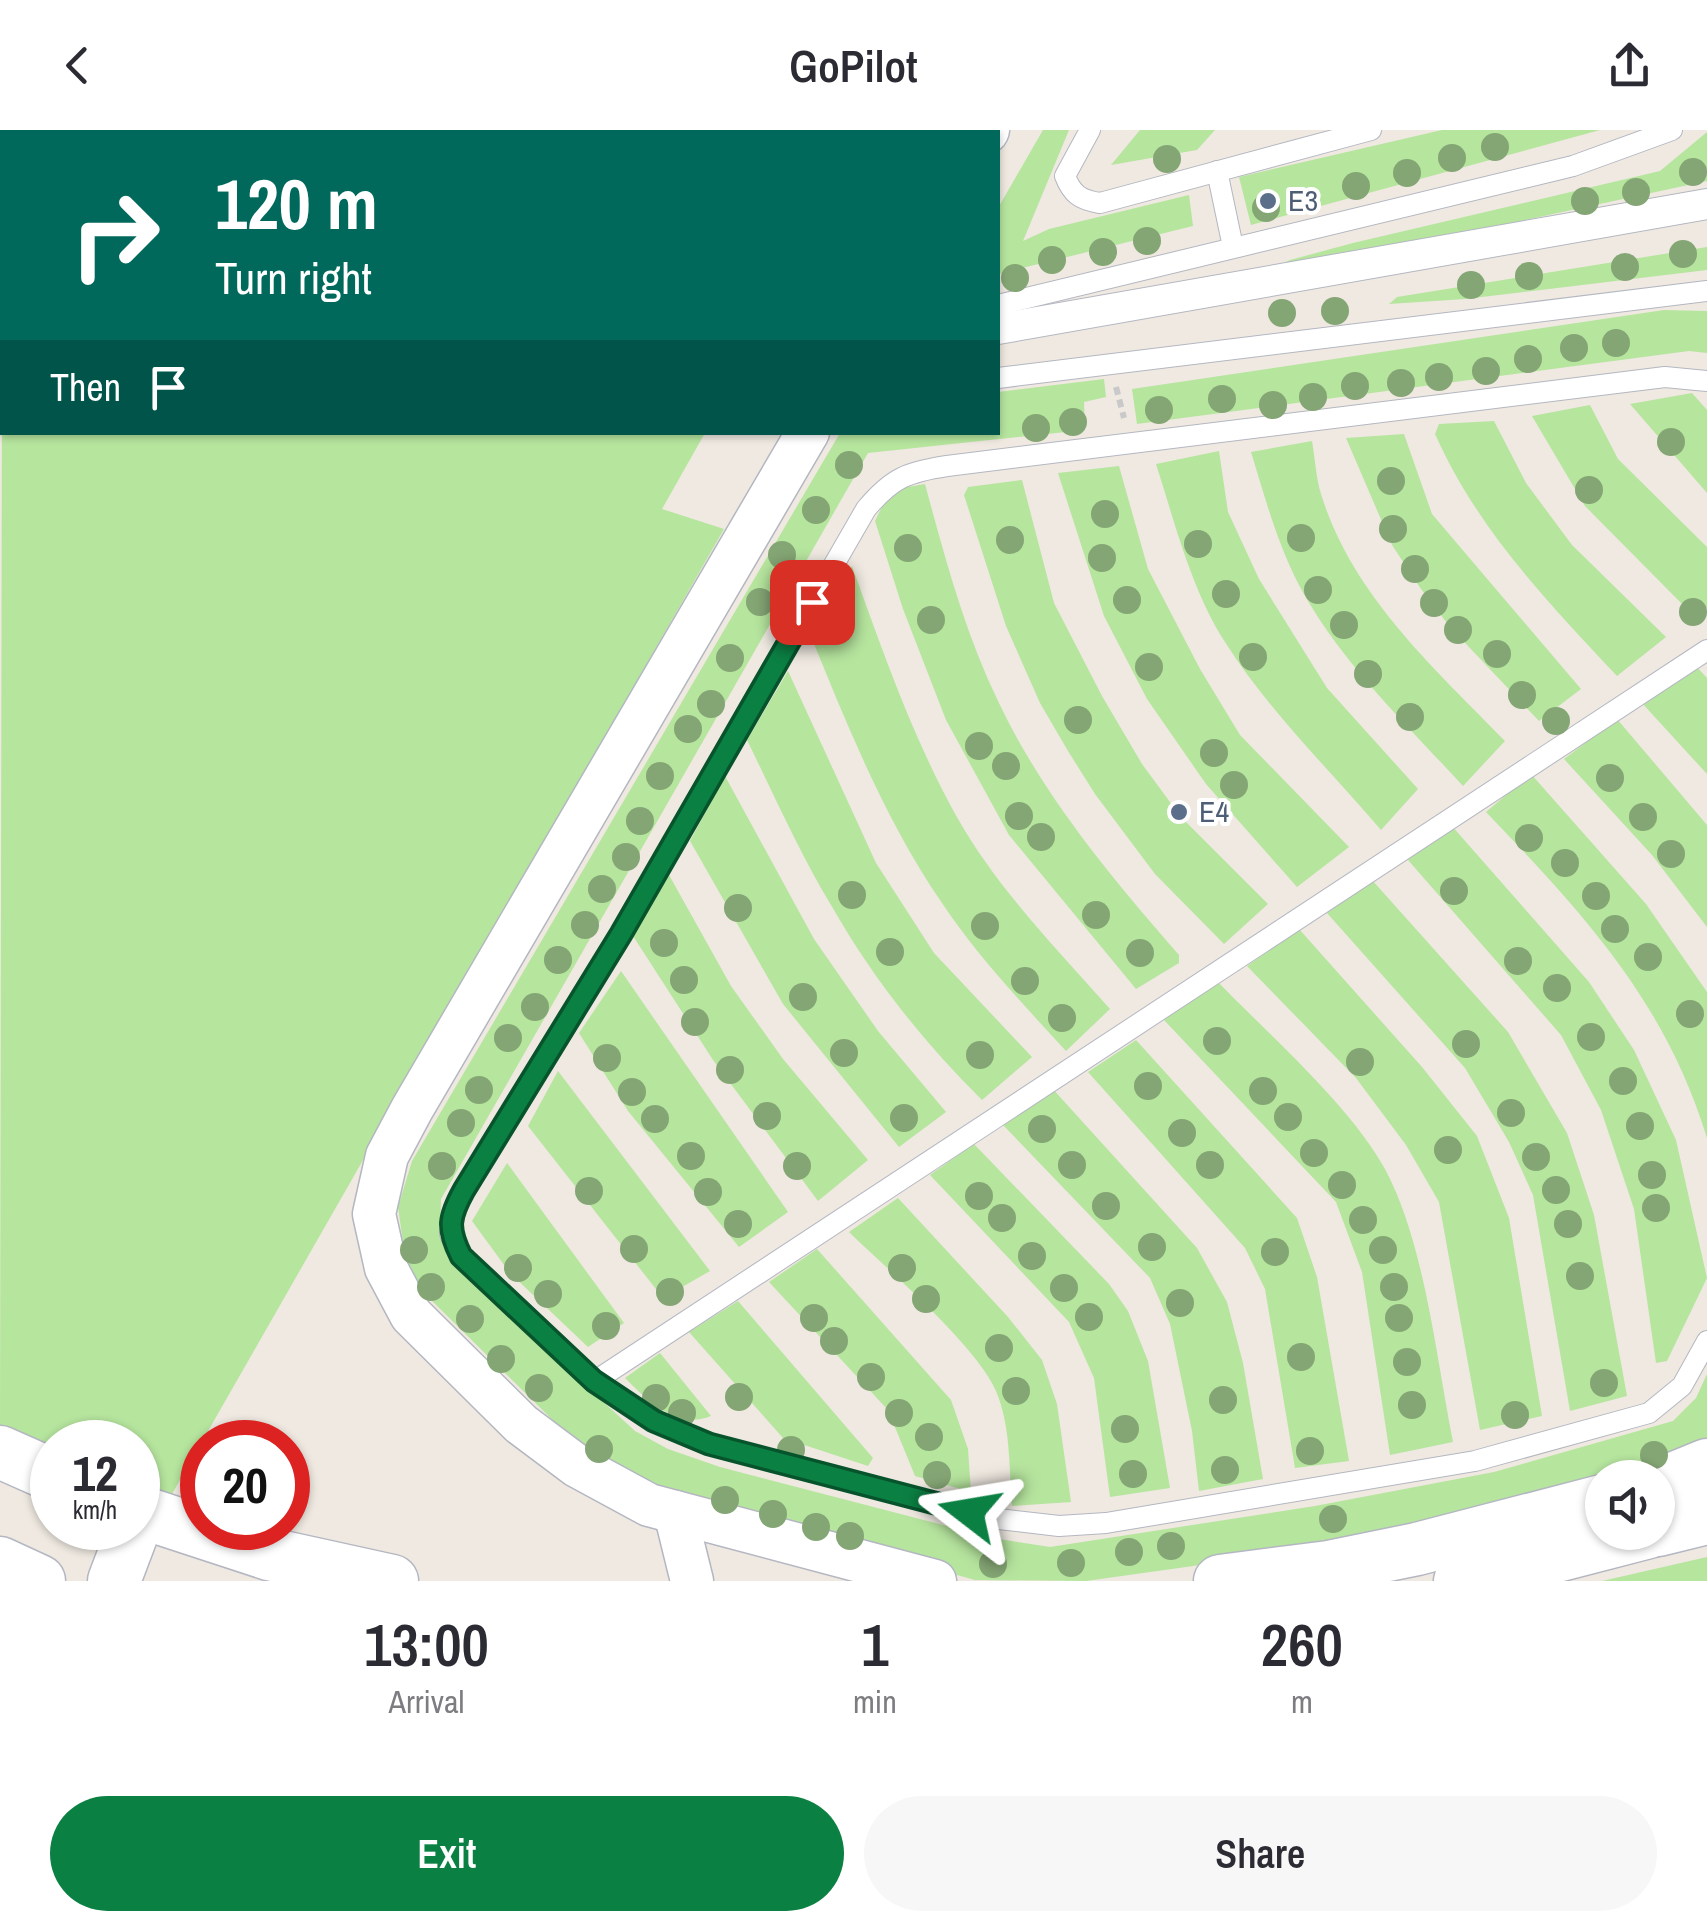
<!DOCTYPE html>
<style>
body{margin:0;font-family:"Archivo Narrow",sans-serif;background:#f7f7f7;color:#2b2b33;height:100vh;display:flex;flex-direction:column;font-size:38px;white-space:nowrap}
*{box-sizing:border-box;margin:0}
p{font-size:32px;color:#7c7c81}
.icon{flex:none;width:55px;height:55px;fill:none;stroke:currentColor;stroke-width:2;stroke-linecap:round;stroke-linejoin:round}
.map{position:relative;height:1451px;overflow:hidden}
.drawer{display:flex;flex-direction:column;background:#fff;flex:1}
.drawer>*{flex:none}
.hud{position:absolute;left:0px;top:0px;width:1000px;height:305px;box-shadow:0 2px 8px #0004;background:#00695c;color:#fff;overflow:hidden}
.buttons{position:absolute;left:1585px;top:1330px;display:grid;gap:20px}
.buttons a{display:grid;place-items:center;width:90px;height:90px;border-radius:50%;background:#fff;box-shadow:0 2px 8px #0004;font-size:50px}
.speed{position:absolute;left:30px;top:1290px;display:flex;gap:20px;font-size:50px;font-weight:700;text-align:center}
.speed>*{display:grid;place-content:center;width:130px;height:130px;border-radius:50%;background:#fff;box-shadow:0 2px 8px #0004;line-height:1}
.speed small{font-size:25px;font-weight:400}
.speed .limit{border:15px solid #d22;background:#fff;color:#111}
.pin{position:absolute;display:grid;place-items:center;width:85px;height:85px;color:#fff;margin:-42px;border-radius:20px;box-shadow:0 5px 15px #0006}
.me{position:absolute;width:110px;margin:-55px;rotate:284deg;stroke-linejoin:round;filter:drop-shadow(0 0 8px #0008)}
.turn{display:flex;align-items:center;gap:35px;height:210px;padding:0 50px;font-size:45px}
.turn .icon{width:130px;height:130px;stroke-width:2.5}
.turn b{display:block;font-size:70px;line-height:85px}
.then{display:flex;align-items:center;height:95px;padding:0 50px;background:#0003;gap:20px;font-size:38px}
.eta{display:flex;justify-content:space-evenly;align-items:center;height:170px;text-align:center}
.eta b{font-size:60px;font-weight:600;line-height:70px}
.cta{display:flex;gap:20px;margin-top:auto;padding:20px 50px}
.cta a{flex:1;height:115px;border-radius:60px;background:#0b8043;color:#fff;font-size:40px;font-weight:600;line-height:115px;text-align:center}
.cta a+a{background:#f7f7f7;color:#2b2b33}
header{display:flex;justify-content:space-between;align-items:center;height:130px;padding:0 50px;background:#fff;font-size:45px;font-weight:600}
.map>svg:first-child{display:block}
.green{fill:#b6e59e}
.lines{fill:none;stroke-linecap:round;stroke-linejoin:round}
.service-casing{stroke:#b4b7c1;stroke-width:22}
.pedestrian-casing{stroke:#b4b7c1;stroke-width:32}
.minor-casing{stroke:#b4b7c1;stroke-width:45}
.tertiary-casing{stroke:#b4b7c1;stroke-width:55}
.path{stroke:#c9c9c9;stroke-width:6;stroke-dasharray:8 5;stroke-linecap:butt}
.service{stroke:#fff;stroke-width:20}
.pedestrian{stroke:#fff;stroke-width:30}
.minor{stroke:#fff;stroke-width:42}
.tertiary{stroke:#fff;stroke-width:52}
.tree{fill:#84a574}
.route-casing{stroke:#07532c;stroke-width:25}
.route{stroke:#0b8043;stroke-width:18}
.service-dot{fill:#5c6f8a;stroke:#fff;stroke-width:4}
.labels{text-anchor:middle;stroke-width:8;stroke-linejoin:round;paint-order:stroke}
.service-label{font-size:30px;fill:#4e5e75;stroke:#fff;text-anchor:start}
</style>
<header><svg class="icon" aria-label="back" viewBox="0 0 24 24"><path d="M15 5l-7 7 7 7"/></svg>GoPilot<svg class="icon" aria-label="share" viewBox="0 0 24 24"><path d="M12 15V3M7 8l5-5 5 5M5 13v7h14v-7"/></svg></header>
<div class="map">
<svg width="1707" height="1451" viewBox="0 0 1707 1451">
<rect width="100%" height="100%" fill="#efe9e1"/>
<g class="green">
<path d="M1043,0H1069L1023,111L1049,99L1189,65L1193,96L998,144V78Z"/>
<path d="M1140,0H1215L1197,20L1111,35Z"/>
<path d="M1442,0H1600L1251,95L1239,47Z"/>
<path d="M1707,2V51L1279,143L1271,139L1290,130L1353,113L1660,41Z"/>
<path d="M1707,117V140L1465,169L1389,174L1397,167Z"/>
<path d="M1664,180L1707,181V223L1689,221L1137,294L1132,259Z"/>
<path d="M2,234V302L705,303L662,379L724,399L168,1371L138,1358V1312H52V1321L0,1299Z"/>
<path d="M1104,249L1106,267L1084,272L1085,300L868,323L441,1069L440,1103L465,1145L635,1301L668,1319L720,1337L993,1408L1050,1417L1315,1376L1494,1342L1673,1291L1696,1268L1707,1244V1313L1579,1356L1386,1409L1086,1451L975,1450L752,1388L647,1354L581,1318L425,1164L406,1134L398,1077L412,1031L840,303L998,302V262Z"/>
<path d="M1692,263L1707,280V363L1630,274Z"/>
<path d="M1590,275L1618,329L1707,417V477L1694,486L1585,376L1532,286Z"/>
<path d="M1494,291L1526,353L1572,415L1666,507L1617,546C1546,470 1478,400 1435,304L1439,294Z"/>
<path d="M1404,304L1432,384L1581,559L1539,591L1450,497L1421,459L1392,415L1346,308Z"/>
<path d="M1312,311C1315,328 1316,348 1321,364C1352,465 1434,538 1505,611L1463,656C1408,596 1346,537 1305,466C1279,420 1266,371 1251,322Z"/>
<path d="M1219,321L1228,382L1259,449L1327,558L1418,659L1381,700C1329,639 1268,580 1225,512C1191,459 1175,393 1156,334Z"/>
<path d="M1119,336L1148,439L1200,539L1240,605L1349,717L1297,757L1206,654L1147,569L1104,486L1058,343Z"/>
<path d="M1022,350L1054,473L1102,566L1142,634L1181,687L1268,774L1224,814L1155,744L1095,664L1068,621L1040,573L1006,496L964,365L968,357Z"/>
<path d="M925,354C945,428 965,503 998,571C1043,666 1111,747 1179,825V833L1136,859L1009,705L946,590L903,479L875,391L890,360Z"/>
<path d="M852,436C883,522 913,609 958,689C998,759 1056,818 1110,879L1066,921C1022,873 978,827 942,773C885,690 848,597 810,504Z"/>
<path d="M1694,534L1707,548V644L1641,572Z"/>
<path d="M788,541L876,733L934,823L1032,927L982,970C923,912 872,847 831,775C799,722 774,665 747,610Z"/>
<path d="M1617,589L1707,695V797L1652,725L1564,629Z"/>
<path d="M1531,644L1646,774L1707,862V1008C1665,871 1583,783 1486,682Z"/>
<path d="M725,646L814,809L878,901L946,982L899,1017L783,874L690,711Z"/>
<path d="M1451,695L1589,852L1634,920L1676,1010L1707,1148L1667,1231L1656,1233L1634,1079L1601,980L1561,905L1408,730Z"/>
<path d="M669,745L731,856L783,929L868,1030L818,1071L713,930L633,806Z"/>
<path d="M1372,750L1508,902L1567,1003L1594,1085L1627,1266L1570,1281L1533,1065L1509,1012L1465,938L1327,783Z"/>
<path d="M1299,799L1422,937L1477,1006L1509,1088L1542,1286L1480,1300L1439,1072L1406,1015L1356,948L1247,836Z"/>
<path d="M621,841L788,1082L739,1117L628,981L579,903Z"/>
<path d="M1217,851C1268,904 1350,975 1385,1039C1425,1114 1436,1227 1453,1312L1390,1325L1362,1142L1336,1072L1164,890Z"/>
<path d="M1136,910L1297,1088L1317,1147L1349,1331L1295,1338L1265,1159L1245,1118L1088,942Z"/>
<path d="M558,941L710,1141L663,1168L528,996Z"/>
<path d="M1051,957L1197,1118L1227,1172L1243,1233L1263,1349L1199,1361L1192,1301L1170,1194L1150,1148L1003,995Z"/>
<path d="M974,1014L1109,1154L1128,1181L1148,1231L1170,1358L1110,1367L1094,1248L1069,1192L930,1045Z"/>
<path d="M507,1033L624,1193L588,1217L510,1143L472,1091Z"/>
<path d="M898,1068L1008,1187L1042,1230L1057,1274L1071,1372L1012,1376C1009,1339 1011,1296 996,1261C976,1215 888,1140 849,1102Z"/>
<path d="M817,1119L951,1270L968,1319L971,1362L915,1346L888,1280L769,1152Z"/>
<path d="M738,1171L873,1328L868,1336L783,1308L689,1202Z"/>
<path d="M660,1223L711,1286C677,1300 648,1271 625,1248Z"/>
<path d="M1707,1427V1451H1602Z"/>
</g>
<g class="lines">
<g class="service-casing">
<g id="service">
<path d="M1090,0L1065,46C1072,64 1080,70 1100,73L1371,0"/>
<path d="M1217,41L1233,117"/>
<path d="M998,175L1573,36L1672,0"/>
<path d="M998,248L1707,161"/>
<path d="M1707,251L1665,247L947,336C907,342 892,348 866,379L621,804L454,1078L450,1104L461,1126L595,1251L655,1291L709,1314L999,1389L1059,1396L1106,1393L1475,1331L1649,1283L1682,1256L1707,1211"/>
<path d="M595,1251L1707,520"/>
</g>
</g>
<g class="pedestrian-casing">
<path id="pedestrian" d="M998,199L1707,74"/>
</g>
<g class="minor-casing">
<g id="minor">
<path d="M987,2L988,0"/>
<path d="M808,302L412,979L387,1026L374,1084L386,1138L411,1185L521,1294L577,1336L649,1375L935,1451"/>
<path d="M675,1382L692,1451"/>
</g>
</g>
<g class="tertiary-casing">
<g id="tertiary">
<path d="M0,1322L52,1345"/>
<path d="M1658,1355L1707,1335"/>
<path d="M138,1381L269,1424L392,1451"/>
<path d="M1658,1400L1707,1388"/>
<path d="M0,1433L39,1451"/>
<path d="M114,1451L134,1398"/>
<path d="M1220,1451L1329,1437L1417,1419L1602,1371"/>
<path d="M1460,1451L1649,1402"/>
</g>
</g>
<path class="path" d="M1116,257L1124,288"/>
<use href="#service" class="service"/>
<use href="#pedestrian" class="pedestrian"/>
<use href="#minor" class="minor"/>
<use href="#tertiary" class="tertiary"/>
</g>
<g class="tree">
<circle cx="1495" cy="17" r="14"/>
<circle cx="1452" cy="28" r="14"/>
<circle cx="1167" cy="29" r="14"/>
<circle cx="1693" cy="42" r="14"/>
<circle cx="1407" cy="43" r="14"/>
<circle cx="1356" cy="56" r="14"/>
<circle cx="1636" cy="62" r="14"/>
<circle cx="1585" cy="71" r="14"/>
<circle cx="1266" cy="78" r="14"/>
<circle cx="1147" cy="111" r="14"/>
<circle cx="1103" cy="122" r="14"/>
<circle cx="1683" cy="124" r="14"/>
<circle cx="1052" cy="130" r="14"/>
<circle cx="1625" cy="137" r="14"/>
<circle cx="1529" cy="146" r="14"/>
<circle cx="1015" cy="148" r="14"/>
<circle cx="1471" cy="155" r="14"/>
<circle cx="1335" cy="181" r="14"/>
<circle cx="1282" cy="183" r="14"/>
<circle cx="1616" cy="213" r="14"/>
<circle cx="1574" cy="218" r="14"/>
<circle cx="1528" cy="229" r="14"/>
<circle cx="1486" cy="241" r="14"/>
<circle cx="1439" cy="247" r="14"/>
<circle cx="1401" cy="253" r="14"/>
<circle cx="1355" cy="256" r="14"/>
<circle cx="1313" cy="267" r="14"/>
<circle cx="1222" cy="269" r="14"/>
<circle cx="1273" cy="275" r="14"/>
<circle cx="1159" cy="280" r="14"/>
<circle cx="1073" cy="292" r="14"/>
<circle cx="1036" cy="298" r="14"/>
<circle cx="1671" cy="312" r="14"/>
<circle cx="849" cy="335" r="14"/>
<circle cx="1391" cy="351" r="14"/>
<circle cx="1589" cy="360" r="14"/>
<circle cx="816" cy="380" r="14"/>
<circle cx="1105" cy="384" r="14"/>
<circle cx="1393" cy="399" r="14"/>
<circle cx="1301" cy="408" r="14"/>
<circle cx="1010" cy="410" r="14"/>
<circle cx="1198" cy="414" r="14"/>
<circle cx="908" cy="418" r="14"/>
<circle cx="782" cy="425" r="14"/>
<circle cx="1102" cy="428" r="14"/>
<circle cx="1415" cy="439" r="14"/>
<circle cx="1318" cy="460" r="14"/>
<circle cx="1226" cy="464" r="14"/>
<circle cx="1127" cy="470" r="14"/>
<circle cx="760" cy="472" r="14"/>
<circle cx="1434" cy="473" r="14"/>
<circle cx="1693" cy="482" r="14"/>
<circle cx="931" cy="490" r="14"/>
<circle cx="1344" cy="495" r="14"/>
<circle cx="1458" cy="500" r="14"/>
<circle cx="1497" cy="524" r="14"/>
<circle cx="1253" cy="527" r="14"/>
<circle cx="730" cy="528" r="14"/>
<circle cx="1149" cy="537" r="14"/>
<circle cx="1368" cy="544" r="14"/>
<circle cx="1522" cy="565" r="14"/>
<circle cx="711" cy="574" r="14"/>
<circle cx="1410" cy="587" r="14"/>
<circle cx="1078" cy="590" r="14"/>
<circle cx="1556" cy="591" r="14"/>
<circle cx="688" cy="599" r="14"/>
<circle cx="979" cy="616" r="14"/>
<circle cx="1214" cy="623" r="14"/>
<circle cx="1006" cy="636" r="14"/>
<circle cx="660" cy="646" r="14"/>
<circle cx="1610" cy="648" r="14"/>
<circle cx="1234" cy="655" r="14"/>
<circle cx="1019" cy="686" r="14"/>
<circle cx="1643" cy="687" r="14"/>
<circle cx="640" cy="691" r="14"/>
<circle cx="1041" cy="707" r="14"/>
<circle cx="1529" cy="708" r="14"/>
<circle cx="1671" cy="724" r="14"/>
<circle cx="626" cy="727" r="14"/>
<circle cx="1565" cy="733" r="14"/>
<circle cx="602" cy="759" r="14"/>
<circle cx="1454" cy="761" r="14"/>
<circle cx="852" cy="765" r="14"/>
<circle cx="1596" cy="766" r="14"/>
<circle cx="738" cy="778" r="14"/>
<circle cx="1096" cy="785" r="14"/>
<circle cx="585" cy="795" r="14"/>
<circle cx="985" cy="796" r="14"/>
<circle cx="1615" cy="799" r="14"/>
<circle cx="664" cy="813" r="14"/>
<circle cx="890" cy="822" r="14"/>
<circle cx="1140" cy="823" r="14"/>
<circle cx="1648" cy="827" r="14"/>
<circle cx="558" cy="830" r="14"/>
<circle cx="1518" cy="831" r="14"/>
<circle cx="684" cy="850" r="14"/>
<circle cx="1025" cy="851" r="14"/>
<circle cx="1557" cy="858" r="14"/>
<circle cx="803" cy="867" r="14"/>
<circle cx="535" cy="877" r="14"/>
<circle cx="1690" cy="884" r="14"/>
<circle cx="1062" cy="888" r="14"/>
<circle cx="695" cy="892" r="14"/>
<circle cx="1591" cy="907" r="14"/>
<circle cx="508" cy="908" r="14"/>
<circle cx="1217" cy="911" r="14"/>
<circle cx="1466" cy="914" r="14"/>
<circle cx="844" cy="923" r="14"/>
<circle cx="980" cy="925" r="14"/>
<circle cx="607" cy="928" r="14"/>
<circle cx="1360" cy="932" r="14"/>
<circle cx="730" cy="940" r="14"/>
<circle cx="1623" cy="951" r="14"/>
<circle cx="1148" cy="956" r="14"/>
<circle cx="479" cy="960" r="14"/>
<circle cx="1263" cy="961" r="14"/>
<circle cx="632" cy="962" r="14"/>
<circle cx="1511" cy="983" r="14"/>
<circle cx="767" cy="986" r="14"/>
<circle cx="1288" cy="987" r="14"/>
<circle cx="904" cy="988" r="14"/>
<circle cx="655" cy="989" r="14"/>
<circle cx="461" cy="993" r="14"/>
<circle cx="1640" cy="996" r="14"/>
<circle cx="1042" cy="999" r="14"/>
<circle cx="1182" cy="1003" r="14"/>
<circle cx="1448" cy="1020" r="14"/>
<circle cx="1314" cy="1023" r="14"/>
<circle cx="691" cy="1026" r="14"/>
<circle cx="1536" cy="1027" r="14"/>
<circle cx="1072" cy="1035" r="14"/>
<circle cx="1210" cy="1035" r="14"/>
<circle cx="442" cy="1036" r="14"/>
<circle cx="797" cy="1036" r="14"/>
<circle cx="1652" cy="1045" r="14"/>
<circle cx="1342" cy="1055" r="14"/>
<circle cx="1556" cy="1060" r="14"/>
<circle cx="589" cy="1061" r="14"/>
<circle cx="708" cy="1062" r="14"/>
<circle cx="979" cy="1066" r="14"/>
<circle cx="1106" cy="1076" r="14"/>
<circle cx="1656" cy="1078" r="14"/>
<circle cx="1002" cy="1088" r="14"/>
<circle cx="1363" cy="1090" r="14"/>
<circle cx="738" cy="1094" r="14"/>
<circle cx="1568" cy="1094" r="14"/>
<circle cx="1152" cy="1117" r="14"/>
<circle cx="634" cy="1119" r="14"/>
<circle cx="414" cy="1120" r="14"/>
<circle cx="1383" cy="1120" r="14"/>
<circle cx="1275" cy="1122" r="14"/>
<circle cx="1032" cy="1126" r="14"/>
<circle cx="518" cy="1138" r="14"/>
<circle cx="902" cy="1138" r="14"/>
<circle cx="1580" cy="1146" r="14"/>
<circle cx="431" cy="1157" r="14"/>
<circle cx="1394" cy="1157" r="14"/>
<circle cx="1064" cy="1158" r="14"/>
<circle cx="670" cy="1162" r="14"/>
<circle cx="548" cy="1164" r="14"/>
<circle cx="926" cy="1169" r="14"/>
<circle cx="1180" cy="1173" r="14"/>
<circle cx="1089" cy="1187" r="14"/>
<circle cx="814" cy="1188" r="14"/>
<circle cx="1399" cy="1188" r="14"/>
<circle cx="470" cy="1189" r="14"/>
<circle cx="606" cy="1196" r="14"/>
<circle cx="834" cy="1211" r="14"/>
<circle cx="999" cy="1218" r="14"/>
<circle cx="1301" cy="1227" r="14"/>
<circle cx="501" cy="1229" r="14"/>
<circle cx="1407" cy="1232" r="14"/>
<circle cx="871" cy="1247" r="14"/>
<circle cx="1604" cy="1253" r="14"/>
<circle cx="539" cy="1258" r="14"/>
<circle cx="1016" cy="1261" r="14"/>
<circle cx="739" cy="1267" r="14"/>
<circle cx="656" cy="1268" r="14"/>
<circle cx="1223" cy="1270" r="14"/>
<circle cx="1412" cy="1275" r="14"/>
<circle cx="682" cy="1283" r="14"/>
<circle cx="899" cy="1283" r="14"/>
<circle cx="1515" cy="1285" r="14"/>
<circle cx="1125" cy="1299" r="14"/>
<circle cx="929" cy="1307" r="14"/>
<circle cx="599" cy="1319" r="14"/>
<circle cx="791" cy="1320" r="14"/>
<circle cx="1310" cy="1321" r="14"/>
<circle cx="1654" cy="1325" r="14"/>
<circle cx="1225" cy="1340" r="14"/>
<circle cx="1133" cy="1344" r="14"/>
<circle cx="937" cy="1345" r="14"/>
<circle cx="725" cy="1370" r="14"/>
<circle cx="773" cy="1384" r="14"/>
<circle cx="1333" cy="1389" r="14"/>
<circle cx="816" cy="1397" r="14"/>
<circle cx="850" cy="1406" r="14"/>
<circle cx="1171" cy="1416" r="14"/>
<circle cx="1129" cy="1422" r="14"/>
<circle cx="1071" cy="1433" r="14"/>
<circle cx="993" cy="1434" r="14"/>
</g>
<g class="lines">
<g class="route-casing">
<path id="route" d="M812,472L621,804L464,1060C449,1087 447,1098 461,1126L594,1251L654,1291L709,1314L969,1382"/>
</g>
<use href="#route" class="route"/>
</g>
<g class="service-dot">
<circle cx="1268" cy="71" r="10"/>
<circle cx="1179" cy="682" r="10"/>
</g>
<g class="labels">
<g class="service-label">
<text x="1288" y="81">E3</text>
<text x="1199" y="692">E4</text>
</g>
</g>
</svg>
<div class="buttons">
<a><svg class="icon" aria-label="sound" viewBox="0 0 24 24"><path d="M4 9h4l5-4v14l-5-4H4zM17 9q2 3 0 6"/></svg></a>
</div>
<div class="speed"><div>12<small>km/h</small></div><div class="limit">20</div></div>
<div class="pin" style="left:812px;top:472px;background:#d93025"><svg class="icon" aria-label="arrive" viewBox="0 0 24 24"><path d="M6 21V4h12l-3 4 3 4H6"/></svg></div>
<svg class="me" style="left:969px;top:1382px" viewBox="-20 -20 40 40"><path d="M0-17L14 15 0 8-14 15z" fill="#0b8043" stroke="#fff" stroke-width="4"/></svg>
<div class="hud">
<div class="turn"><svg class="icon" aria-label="right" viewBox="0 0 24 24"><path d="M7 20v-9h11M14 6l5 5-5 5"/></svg><div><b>120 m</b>Turn right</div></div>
<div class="then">Then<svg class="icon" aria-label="arrive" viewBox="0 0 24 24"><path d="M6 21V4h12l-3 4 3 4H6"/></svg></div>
</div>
</div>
<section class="drawer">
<div class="eta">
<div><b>13:00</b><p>Arrival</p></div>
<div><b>1</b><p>min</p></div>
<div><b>260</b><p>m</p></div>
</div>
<div class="cta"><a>Exit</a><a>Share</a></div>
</section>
